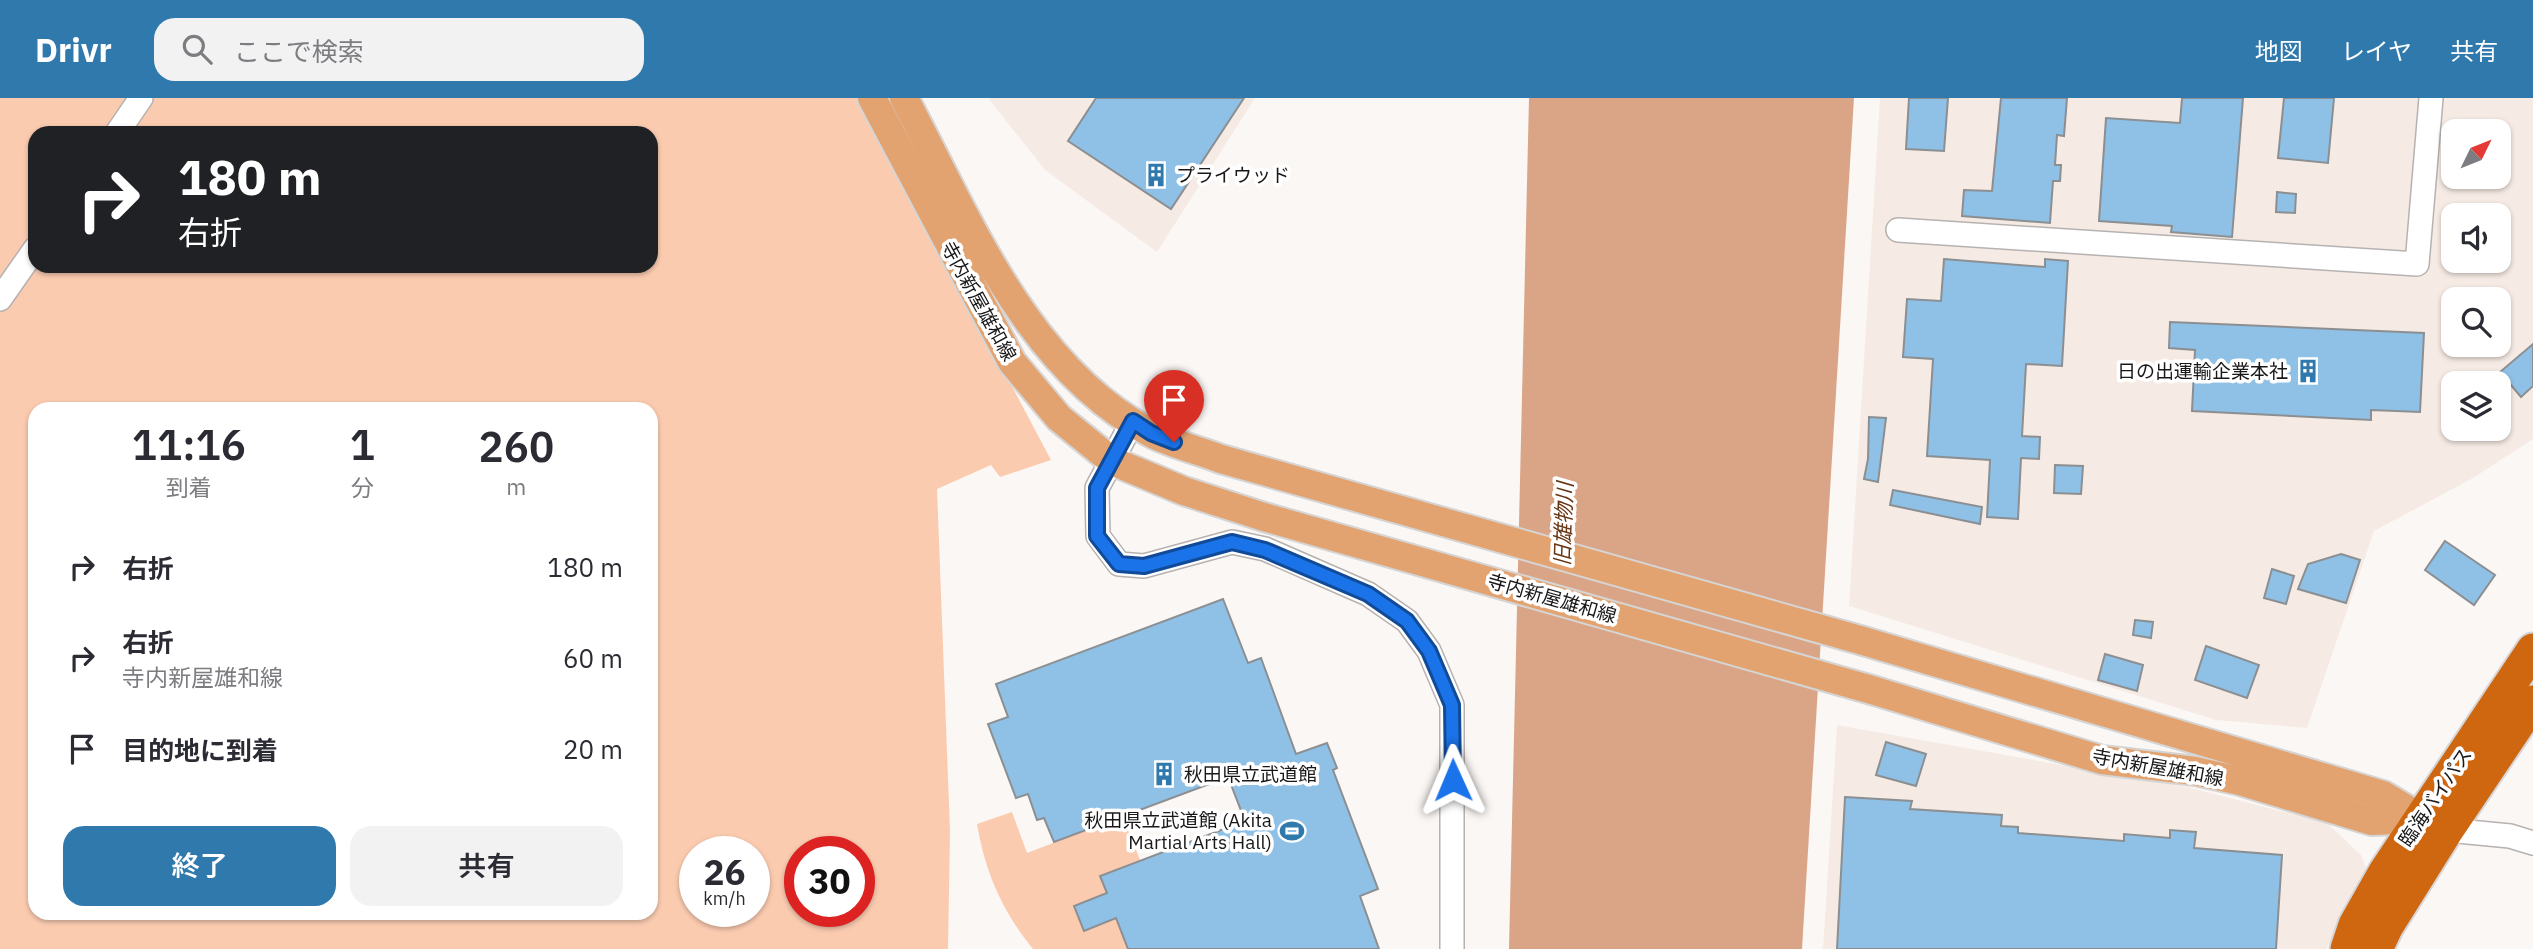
<!DOCTYPE html>
<html lang="ja">
<meta charset="utf-8">
<style>
body{margin:0;font-family:"IBM Plex Sans","Noto Sans JP",sans-serif;background:#f2f2f3;color:#2b2b33;height:100vh;display:flex;flex-direction:column;font-size:26px;white-space:nowrap}
*{box-sizing:border-box;margin:0}
p{font-size:23px;color:#7c7c81}
.icon{flex:none;width:38px;height:38px;fill:none;stroke:currentColor;stroke-width:2;stroke-linecap:round;stroke-linejoin:round}
.map{position:relative;flex:1;overflow:hidden}
.panel{position:absolute;left:28px;top:304px;width:630px;height:518px;display:flex;flex-direction:column;background:#fff;border-radius:21px;box-shadow:0 2px 5px #0004}
.panel>*{flex:none}
.banner{position:absolute;left:28px;top:28px;width:630px;height:147px;border-radius:21px;box-shadow:0 2px 5px #0004;background:#202124;color:#fff;overflow:hidden}
.needle{width:46px;rotate:47deg}
.controls{position:absolute;left:2441px;top:21px;display:grid;gap:14px}
.controls a{display:grid;place-items:center;width:70px;height:70px;border-radius:14px;background:#fff;box-shadow:0 2px 5px #0004;font-size:35px}
.speed{position:absolute;left:679px;top:738px;display:flex;gap:14px;font-size:35px;font-weight:700;text-align:center}
.speed>*{display:grid;place-content:center;width:91px;height:91px;border-radius:50%;background:#fff;box-shadow:0 2px 5px #0004;line-height:1}
.speed small{font-size:18px;font-weight:400}
.speed .limit{border:10px solid #d22;background:#fff;color:#111}
.pin{position:absolute;display:grid;place-items:center;width:60px;height:60px;color:#fff;margin:-72px -30px;border-radius:50% 50% 50% 0;rotate:-45deg;box-shadow:0 0 7px #0007}
.pin .icon{rotate:45deg}
.me{position:absolute;width:77px;margin:-38px;rotate:359deg;stroke-linejoin:round;filter:drop-shadow(0 0 5px #0008)}
.turn{display:flex;align-items:center;gap:24px;height:147px;padding:0 35px;font-size:32px}
.turn .icon{width:91px;height:91px;stroke-width:2.5}
.turn b{display:block;font-size:49px;line-height:60px}
.eta{display:flex;justify-content:space-evenly;align-items:center;height:119px;text-align:center}
.eta b{font-size:42px;font-weight:600;line-height:49px}
.primary-button{display:flex;gap:14px;margin-top:auto;padding:14px 35px}
.primary-button a{flex:1;height:80px;border-radius:21px;background:#3079ad;color:#fff;font-size:28px;font-weight:600;line-height:80px;text-align:center}
.primary-button a+a{background:#f2f2f3;color:#2b2b33}
ul{padding:0;list-style:none}
li{display:flex;align-items:center;gap:21px;height:91px;padding:0 35px}
li div{flex:1}
li b{display:block;font-size:26px}
li em{font-style:normal}
header{display:flex;align-items:center;gap:42px;box-sizing:border-box;height:98px;padding:0 35px;background:#3079ad;color:#fff}
header strong{font-size:33px}
nav{display:flex;gap:38px;margin-inline-start:auto;font-size:24px}
.search{width:490px;height:63px;background:#f2f2f3;display:flex;align-items:center;gap:18px;box-sizing:border-box;padding:0 24px;border-radius:21px;color:#7c7c81;font-size:26px}
.map>svg:first-child{display:block}
.built{fill:#f6ebe4;fill-rule:evenodd}
.green{fill:#fbcbb0;fill-rule:evenodd}
.water{fill:#daa586}
.building{fill:#8fc0e6;stroke:#8c8f92;stroke-width:2}
.lines{fill:none;stroke-linecap:round;stroke-linejoin:round}
.minor-casing{stroke:#b6b2b1;stroke-width:26}
.major-casing{stroke:#d6d5d5;stroke-width:32}
.highway-casing{stroke:#d6d5d5;stroke-width:37}
.minor{stroke:#fff;stroke-width:23}
.major{stroke:#e2a370;stroke-width:28}
.highway{stroke:#cf6610;stroke-width:33}
.route-casing{stroke:#114b97;stroke-width:18}
.route{stroke:#1a73e8;stroke-width:12}
.labels{text-anchor:middle;stroke-width:7;stroke-linejoin:round;paint-order:stroke}
.poi-label{font-size:19px;fill:#191717;stroke:#fff;text-anchor:start}
.street-label{font-size:19px;fill:#191717;stroke:#fff}
.water-label{font-size:21px;font-style:italic;fill:#673514;stroke:#fff}
</style>
<header>
<strong>Drivr</strong>
<div class="search"><svg class="icon" aria-label="search" viewBox="0 0 24 24"><circle cx="10" cy="10" r="6"/><path d="M15 15l6 6"/></svg>ここで検索</div>
<nav><a>地図</a><a>レイヤ</a><a>共有</a></nav>
</header>
<div class="map">
<svg width="2533" height="851" viewBox="0 0 2533 851">
<rect width="100%" height="100%" fill="#fbf7f5"/>
<g class="built">
<path d="M988,0H1255L1157,154L1045,72Z"/>
<path d="M1880,0H2533V341L2473,380L2374,433L2307,630L2216,622L1849,508ZM2454,33H2499V79H2454ZM2454,117H2499V163H2454ZM2454,201H2499V247H2454ZM2454,285H2499V331H2454Z"/>
<path d="M1837,627L2191,690L2327,725L2361,757L2367,773L2326,851H1823Z"/>
</g>
<g class="green">
<path d="M0,0H859L1051,362L1000,379L991,367L937,391L950,733L948,851H0ZM35,35H651V168H35ZM35,312H651V816H35ZM695,754H754V814H695ZM800,754H859V814H800Z"/>
<path d="M1012,714L1027,755L1123,718L1140,762L1100,778L1128,851H1033C1002,813 985,774 977,726Z"/>
</g>
<path class="water" d="M1529,0H1854L1802,851H1509Z"/>
<g class="building">
<path d="M1096,0H1244L1171,111L1068,43Z"/>
<path d="M1909,0H1948L1944,53L1906,51Z"/>
<path d="M2001,0H2067L2064,38L2057,37L2055,67H2061L2060,83H2053L2050,125L1962,118L1964,92L1992,93Z"/>
<path d="M2182,0H2243L2232,139L2171,134L2172,128L2099,123L2106,20L2180,25Z"/>
<path d="M2284,0H2334L2328,65L2278,60Z"/>
<path d="M2277,94L2296,96L2295,115L2276,114Z"/>
<path d="M1944,161L2045,169V161L2068,163L2062,268L2026,266L2022,338L2040,339L2039,361L2021,360L2018,421L1987,419L1990,362L1927,358L1933,261L1903,259L1907,201L1941,203Z"/>
<path d="M2170,224L2424,235L2420,314L2371,312V322L2192,313L2195,252L2169,250Z"/>
<path d="M2533,246V288L2521,299L2500,274Z"/>
<path d="M1869,319L1886,320L1878,384L1864,381L1868,361Z"/>
<path d="M2055,367L2083,368L2081,396L2054,395Z"/>
<path d="M1893,392L1982,409L1980,426L1890,407Z"/>
<path d="M2445,443L2495,477L2474,507L2425,472Z"/>
<path d="M2341,456L2360,462L2346,505L2298,491L2308,466Z"/>
<path d="M2272,471L2294,478L2286,506L2264,500Z"/>
<path d="M1223,501L1248,565L1261,560L1296,656L1327,645L1337,670L1333,672L1378,791L1360,798L1379,851H1128L1116,820L1084,833L1074,808L1107,795L1100,778L1245,723L1228,679L1054,744L1044,720L1037,722L1028,696L1016,700L988,626L1008,619L996,586Z"/>
<path d="M2135,522L2153,524L2151,540L2133,537Z"/>
<path d="M2206,548L2259,567L2247,600L2195,582Z"/>
<path d="M2105,556L2143,567L2137,593L2098,582Z"/>
<path d="M1886,644L1926,656L1916,688L1876,677Z"/>
<path d="M1845,699L1912,703L1910,711L2002,717L2001,728L2018,729V735L2124,743V736L2170,740V732L2196,734L2194,750L2282,757L2276,851H1837Z"/>
</g>
<g class="lines">
<g class="minor-casing">
<g id="minor">
<path d="M117,35L141,0"/>
<path d="M1898,132L2417,166L2431,0"/>
<path d="M0,201L35,151"/>
<path d="M1133,323L1097,390L1098,438L1119,466L1144,468L1232,444L1265,451L1368,496L1407,523L1429,553L1452,607V851"/>
<path d="M2447,732L2510,738L2533,745"/>
</g>
</g>
<g class="major-casing">
<g id="major">
<path d="M872,0L1012,264L1059,320L1112,363L1184,393L1264,419L1872,592L2102,662L2195,673L2240,683L2372,723L2422,721"/>
<path d="M904,0C967,118 1026,270 1151,335C1172,346 1198,352 1221,361L1860,542L2383,697L2423,721"/>
</g>
</g>
<g class="highway-casing">
<g id="highway">
<path d="M2347,851L2355,827L2385,774L2533,552"/>
<path d="M2376,851L2387,828L2447,732L2533,604"/>
</g>
</g>
<use href="#minor" class="minor"/>
<use href="#major" class="major"/>
<use href="#highway" class="highway"/>
</g>
<g class="lines">
<g class="route-casing">
<path id="route" d="M1174,344L1151,335L1133,323L1097,390V438L1119,466L1144,468L1232,444L1265,452L1368,496L1407,523L1429,553L1452,607L1453,682"/>
</g>
<use href="#route" class="route"/>
</g>
<defs>
<g id="building-bare" transform="scale(1.89)"><path d="M-4-6H4V6H1V3H-1V6H-4ZM-2.5-4.3h1.7v1.8h-1.7ZM.8-4.3h1.7v1.8H.8ZM-2.5-1h1.7V.8h-1.7ZM.8-1h1.7V.8H.8Z" fill="#3079ad" stroke="#fff" stroke-width="2.5" paint-order="stroke"/></g>
<g id="stadium-bare" transform="scale(1.89)"><path d="M0-5a6.5 5 0 1 0 0 10a6.5 5 0 1 0 0-10ZM-3.5-1.8h7v3.6h-7Z" fill="#3079ad" stroke="#fff" stroke-width="2.5" paint-order="stroke"/></g>
</defs>
<g fill-rule="evenodd">
<use href="#building-bare" x="1156" y="77"/>
<use href="#building-bare" x="2308" y="273"/>
<use href="#building-bare" x="1164" y="676"/>
<use href="#stadium-bare" x="1292" y="733"/>
</g>
<g class="labels">
<g class="poi-label">
<text x="1176" y="84">プライウッド</text>
<text x="2288" y="280" text-anchor="end">日の出運輸企業本社</text>
<text x="1184" y="683">秋田県立武道館</text>
<text x="1272" y="729" text-anchor="end">秋田県立武道館 (Akita<tspan x="1272" dy="22">Martial Arts Hall)</tspan></text>
</g>
<g class="street-label">
<text transform="translate(979 203) rotate(61)" y="7">寺内新屋雄和線</text>
<text transform="translate(1552 500) rotate(16)" y="7">寺内新屋雄和線</text>
<text transform="translate(2158 669) rotate(10)" y="7">寺内新屋雄和線</text>
<text transform="translate(2435 699) rotate(-56)" y="7">臨海バイパス</text>
</g>
<g class="water-label">
<text transform="translate(1564 426) rotate(-88)" y="7">旧雄物川</text>
</g>
</g>
</svg>
<div class="controls">
<a><svg class="needle" viewBox="-14 -14 28 28"><path d="M0-13l5 13h-10z" fill="#e53935"/><path d="M0 13l5-13h-10z" fill="#7c7c81"/></svg></a>
<a><svg class="icon" aria-label="sound" viewBox="0 0 24 24"><path d="M4 9h4l5-4v14l-5-4H4zM17 9q2 3 0 6"/></svg></a>
<a><svg class="icon" aria-label="search" viewBox="0 0 24 24"><circle cx="10" cy="10" r="6"/><path d="M15 15l6 6"/></svg></a>
<a><svg class="icon" aria-label="layers" viewBox="0 0 24 24"><path d="M12 4l9 5-9 5-9-5zM3 14l9 5 9-5"/></svg></a>
</div>
<div class="speed"><div>26<small>km/h</small></div><div class="limit">30</div></div>
<div class="pin" style="left:1174px;top:344px;background:#d93025"><svg class="icon" aria-label="arrive" viewBox="0 0 24 24"><path d="M6 21V4h12l-3 4 3 4H6"/></svg></div>
<svg class="me" style="left:1453px;top:682px" viewBox="-20 -20 40 40"><path d="M0-17L14 15 0 8-14 15z" fill="#1a73e8" stroke="#fff" stroke-width="4"/></svg>
<div class="banner">
<div class="turn"><svg class="icon" aria-label="right" viewBox="0 0 24 24"><path d="M7 20v-9h11M14 6l5 5-5 5"/></svg><div><b>180 m</b>右折</div></div>
</div>
<section class="panel">
<div class="eta">
<div><b>11:16</b><p>到着</p></div>
<div><b>1</b><p>分</p></div>
<div><b>260</b><p>m</p></div>
</div>
<ul>
<li><svg class="icon" aria-label="right" viewBox="0 0 24 24"><path d="M7 20v-9h11M14 6l5 5-5 5"/></svg><div><b>右折</b></div><em>180 m</em></li>
<li><svg class="icon" aria-label="right" viewBox="0 0 24 24"><path d="M7 20v-9h11M14 6l5 5-5 5"/></svg><div><b>右折</b><p>寺内新屋雄和線</p></div><em>60 m</em></li>
<li><svg class="icon" aria-label="arrive" viewBox="0 0 24 24"><path d="M6 21V4h12l-3 4 3 4H6"/></svg><div><b>目的地に到着</b></div><em>20 m</em></li>
</ul>
<div class="primary-button"><a>終了</a><a>共有</a></div>
</section>
</div>
